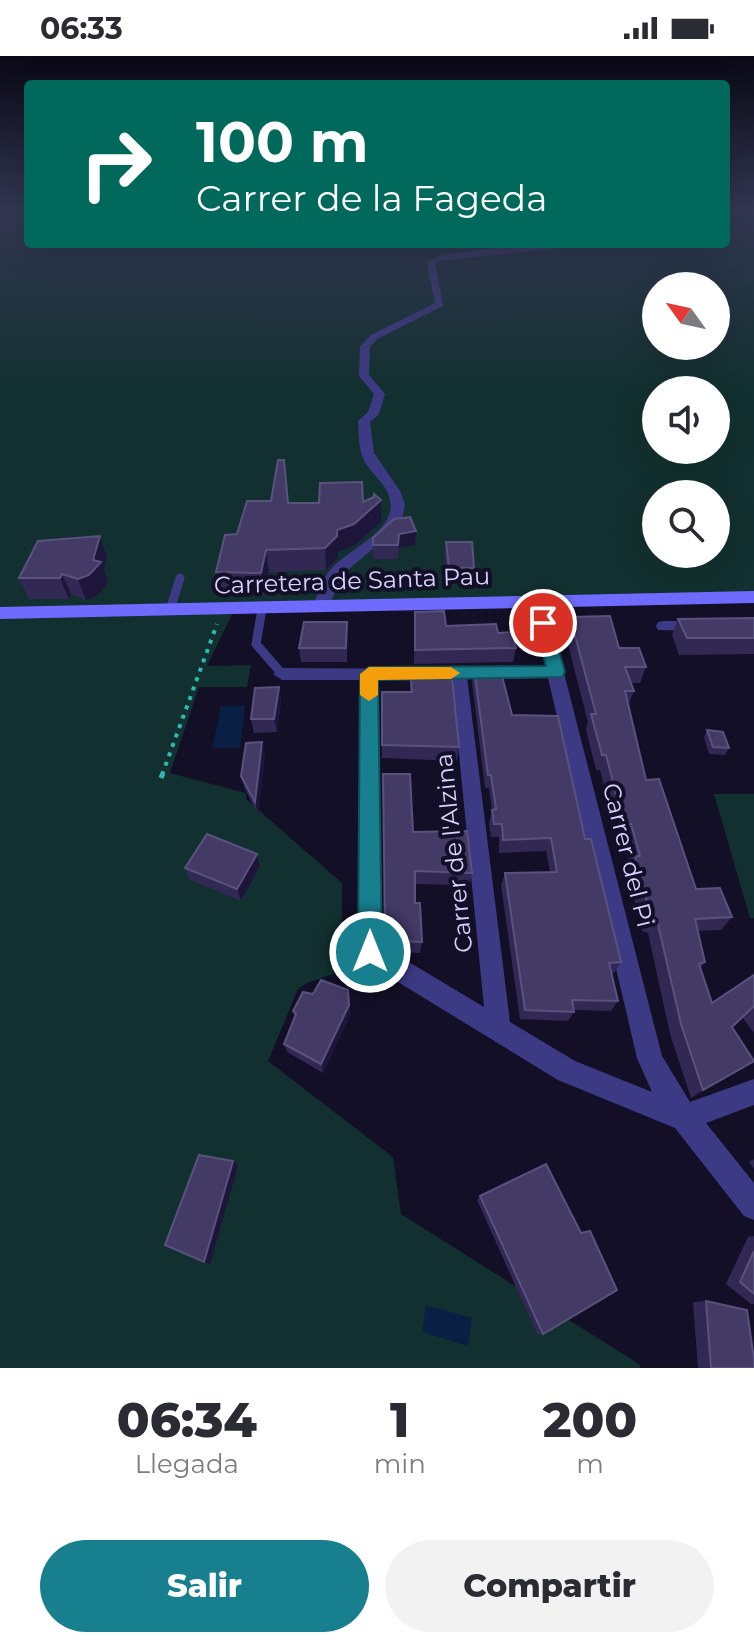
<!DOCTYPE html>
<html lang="es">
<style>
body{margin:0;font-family:Montserrat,sans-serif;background:#f2f2f3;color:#2b2b33;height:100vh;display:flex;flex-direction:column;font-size:30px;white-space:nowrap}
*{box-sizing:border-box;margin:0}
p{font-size:26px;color:#7c7c81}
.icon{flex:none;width:44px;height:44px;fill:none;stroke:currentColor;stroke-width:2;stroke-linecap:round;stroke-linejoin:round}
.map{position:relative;height:1312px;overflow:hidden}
.panel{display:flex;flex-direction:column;background:#fff;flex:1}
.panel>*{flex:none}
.banner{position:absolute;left:24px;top:24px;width:706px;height:168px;border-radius:8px;box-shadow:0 8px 32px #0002;background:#00695c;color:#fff;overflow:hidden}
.needle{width:52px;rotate:303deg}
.controls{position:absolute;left:642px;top:216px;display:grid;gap:16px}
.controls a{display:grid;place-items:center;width:88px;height:88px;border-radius:50%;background:#fff;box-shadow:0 8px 32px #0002;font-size:40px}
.pin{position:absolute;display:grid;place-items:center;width:68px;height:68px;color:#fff;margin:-34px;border:4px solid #fff;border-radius:50%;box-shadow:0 2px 8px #0007}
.me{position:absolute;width:88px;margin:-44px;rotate:0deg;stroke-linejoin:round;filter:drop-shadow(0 0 6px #0008)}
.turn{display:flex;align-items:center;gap:28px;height:168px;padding:0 40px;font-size:36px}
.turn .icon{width:104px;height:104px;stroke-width:2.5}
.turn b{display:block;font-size:56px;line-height:68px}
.eta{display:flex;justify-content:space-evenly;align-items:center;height:136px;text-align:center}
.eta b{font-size:48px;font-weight:800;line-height:56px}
.button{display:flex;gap:16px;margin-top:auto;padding:16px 40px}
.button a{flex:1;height:92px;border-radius:48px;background:#187f8f;color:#fff;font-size:32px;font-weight:800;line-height:92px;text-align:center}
.button a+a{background:#f2f2f3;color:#2b2b33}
.status{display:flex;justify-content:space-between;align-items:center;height:56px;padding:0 40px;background:#fff;direction:ltr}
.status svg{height:22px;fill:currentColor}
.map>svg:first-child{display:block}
.green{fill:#12302f;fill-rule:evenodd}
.water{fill:#0a1f44}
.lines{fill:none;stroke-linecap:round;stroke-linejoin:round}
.path-far1{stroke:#2fb8b0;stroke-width:4;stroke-dasharray:4 6;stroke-linecap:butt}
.path{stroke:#2fb8b0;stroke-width:5;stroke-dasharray:5 7;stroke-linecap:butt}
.lane{stroke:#3d3a85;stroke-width:9}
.street{fill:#3d3a85;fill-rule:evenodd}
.secondary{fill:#6f6bff;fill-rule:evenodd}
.wall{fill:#312854}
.shaded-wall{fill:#1d163a}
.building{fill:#433a66;stroke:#5a527e;stroke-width:2}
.route{fill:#187f8f;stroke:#10535d;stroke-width:2}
.slow{fill:#f59e0b}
.labels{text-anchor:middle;stroke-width:8;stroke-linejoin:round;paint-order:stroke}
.street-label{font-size:24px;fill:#d9d4ff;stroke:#130f26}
</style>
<div class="status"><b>06:33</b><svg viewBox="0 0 49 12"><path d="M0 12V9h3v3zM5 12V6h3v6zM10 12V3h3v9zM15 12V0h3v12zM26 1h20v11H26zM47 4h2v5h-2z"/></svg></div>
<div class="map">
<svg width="754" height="1312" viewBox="0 0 754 1312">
<rect width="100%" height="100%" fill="#130f26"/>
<g class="green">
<path d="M0,154H28V188H726V154H754V541L237,548L207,610L251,609L247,631H199L170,717L246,737V743L342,827V881L359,892V909L307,927L298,933L268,1005L393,1101L401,1158L639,1308L641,1312H0ZM656,230H716V290H656ZM656,334H716V394H656ZM656,438H716V498H656Z"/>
<path d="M714,738H754V862H750Z"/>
</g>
<g class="water">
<path d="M221,650H245L240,692H212Z"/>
<path d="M426,1249L472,1262L468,1290L422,1276Z"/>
</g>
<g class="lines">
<path class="path-far1" d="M162,719L217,568"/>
<path class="path" d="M161,722L163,717"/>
<g class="lane">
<path d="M262,553L256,588L282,618"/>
<path d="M170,554L180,522"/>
</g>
<g class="street">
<path d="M565,188H599L438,205L435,207L443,250L377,283L370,291L369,319L385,338L379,358L370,366L374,397L400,435L405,448L403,459L387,481L344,517L326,556H314L312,552C318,538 321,524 331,513C348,493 397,475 390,444C388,430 374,420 366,408C358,395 359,380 358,365L368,356L374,338L359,320L360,290L371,279L435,247L427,207C440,192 540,190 565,188Z"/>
<path d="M537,538L545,543L662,1000L690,1046L754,1023V1049L706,1067L754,1127V1164L744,1160L675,1072L558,1024L362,904L358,896L360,624H282L273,618L282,612L439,613L442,617L439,621L433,623L378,624L382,890L484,951L451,617L454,613H466L510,966L575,1005L652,1036L637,1002L548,622L479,623L470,617L479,611L545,610L529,543Z"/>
<path d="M664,565H699L707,570L699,575L658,574L656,570L658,566Z"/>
</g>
<path class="secondary" d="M754,535V547L0,563V551Z"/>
</g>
<g class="wall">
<path d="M381,444V466L354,490L338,496V502L326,514L269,516L265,539H221L216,516L237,478L288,447Z"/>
<path d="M416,475L415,489L399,492L398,503H373V482Z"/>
<path d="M446,486L474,512L472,526H448L444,500Z"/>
<path d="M674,498H700L698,503L678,504Z"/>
<path d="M107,501L104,513L108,526L97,540L86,544L71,538L69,543H29L19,522Z"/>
<path d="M415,556L446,570L498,577L516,592L513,606L414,608Z"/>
<path d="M570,561L619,592L646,611L640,627H631L634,635L628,649L646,724L696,833L732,861L721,874L698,875L705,906L700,912L712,947L754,919V977L742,961L732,971L754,1005L740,1014L691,1042L670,978L648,877L642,875L627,814L630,808L623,783L617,782L600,714H596L586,674L588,666L565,577Z"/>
<path d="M754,562V598L679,599L672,579L678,563Z"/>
<path d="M347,580V606H301L299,592Z"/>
<path d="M474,612L512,659L585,783L621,906L614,917H612L618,945L611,955L574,954V956L568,965L520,963L501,829L505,817L550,816L546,795L499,797V781H491L489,767L492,755L489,732H485L472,626Z"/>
<path d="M410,613L459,691L457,705L382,702V636H410Z"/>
<path d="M279,631L281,645L277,676L254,677L251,663Z"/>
<path d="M707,674L729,692L725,699L709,698L704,681Z"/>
<path d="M265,700L258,759L245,733L241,720Z"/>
<path d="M383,718L413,776L472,817L469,829L415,828V847L422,886L420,897L397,896L385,888Z"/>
<path d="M257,798L260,810L241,845L190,824L185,812Z"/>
<path d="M348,934L350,959L323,1017L287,996L284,988L295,962L293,955L313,938Z"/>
<path d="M754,1103V1113L749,1106Z"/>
<path d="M480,1140L581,1177L543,1278H537L477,1144Z"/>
<path d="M754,1180V1248H751L726,1228L748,1181Z"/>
<path d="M706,1245L754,1312H698L693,1246Z"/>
</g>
<g class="shaded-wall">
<path d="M381,444V466L354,490L338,496V502L326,514L325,492L337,474Z"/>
<path d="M416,475L415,489L399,492L398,503L399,478Z"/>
<path d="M100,480L107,501L104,513L108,526L97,540L86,544L78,523Z"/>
<path d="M266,494L269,516L265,539L261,517Z"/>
<path d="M62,518L71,538L69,543L60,522Z"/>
<path d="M279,631L281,645L277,676L274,663Z"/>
<path d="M262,686L265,700L258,759L255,746Z"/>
<path d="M257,798L260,810L241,845L237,833Z"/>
<path d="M349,949L350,959L323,1017L321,1008Z"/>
<path d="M754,1005L740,1014L691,1042L703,1034Z"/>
<path d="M233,1105L238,1110L210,1208L204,1206Z"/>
</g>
<g class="building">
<path d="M278,404H284L288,447H319L320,427L362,426L363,446L374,441V438L381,444L354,468L337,474V480L325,492L266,494L261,517L216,516L225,479L237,478L247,445H271Z"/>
<path d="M410,461L416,475L399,478L398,489H373V482L394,463Z"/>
<path d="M100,480L93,504L101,506L89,519L78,523L62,518L60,522H19L38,485Z"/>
<path d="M446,486H472L474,512H449Z"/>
<path d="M444,555L446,570L496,568L498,577L512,576L516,592L415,594V556Z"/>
<path d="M610,560L619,592H639L646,611H625L634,635H625L646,724L659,723L696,833L720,832L732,861L695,863L705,906L699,908L712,947L754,919V950L732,971L754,1005L703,1034L681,968L657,864L651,862L635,800H640L631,768H624L606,699H602L591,658H596L570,561Z"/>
<path d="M754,562V582H687L678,563Z"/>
<path d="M304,566H347L346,592H299Z"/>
<path d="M451,612L459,691L382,689V636H412L410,613Z"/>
<path d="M474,612H500L512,659L558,660L585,783H591L621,906L609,907L618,945L572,944L574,956L525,954L505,817L557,816L551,782L503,784L502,768H494L492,754L496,753L491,719H488Z"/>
<path d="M279,631L274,663H251L255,632Z"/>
<path d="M707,674L723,676L729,692L713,691Z"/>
<path d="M262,686L255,746L241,720L246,687Z"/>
<path d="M383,718H410L413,776L467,775L472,817L415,815V847H420L422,886L398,885L385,877Z"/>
<path d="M207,778L257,798L237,833L185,812Z"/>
<path d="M321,924L348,934L349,949L321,1008L284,988L296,958L293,955L303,936L313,938Z"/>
<path d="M199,1099L233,1105L204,1206L165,1189Z"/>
<path d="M546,1108L581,1177L590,1175L617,1234L543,1278L480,1140Z"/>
<path d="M754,1195V1238L740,1226Z"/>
<path d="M706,1245L747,1254L754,1303V1312H711Z"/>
</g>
<linearGradient id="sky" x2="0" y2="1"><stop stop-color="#0a0815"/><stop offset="0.46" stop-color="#333752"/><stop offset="1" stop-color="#333752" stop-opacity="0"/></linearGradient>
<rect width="754" height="337" fill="url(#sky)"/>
<path class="route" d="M543,562L551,567L565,616L562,621L378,624L382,896L378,904L370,908L362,904L358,896L360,618L369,611L546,610L535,567Z"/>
<path class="slow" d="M369,611H451L460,617L451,623L378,624V639L369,645L360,639V618Z"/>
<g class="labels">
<g class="street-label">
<text transform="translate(352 525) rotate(-2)" y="8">Carretera de Santa Pau</text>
<text transform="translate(454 797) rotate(-96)" y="8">Carrer de l'Alzina</text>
<text transform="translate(628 799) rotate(76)" y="8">Carrer del Pi</text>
</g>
</g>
</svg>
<div class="controls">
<a><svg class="needle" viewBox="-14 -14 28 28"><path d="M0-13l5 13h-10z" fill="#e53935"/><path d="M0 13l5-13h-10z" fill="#7c7c81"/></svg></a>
<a><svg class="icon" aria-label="sound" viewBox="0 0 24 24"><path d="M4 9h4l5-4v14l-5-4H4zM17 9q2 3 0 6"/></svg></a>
<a><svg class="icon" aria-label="search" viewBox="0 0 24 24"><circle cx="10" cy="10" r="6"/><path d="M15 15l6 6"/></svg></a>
</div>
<div class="pin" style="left:543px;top:567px;background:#d93025"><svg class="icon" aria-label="arrive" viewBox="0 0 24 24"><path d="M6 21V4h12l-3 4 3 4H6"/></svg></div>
<svg class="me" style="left:370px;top:896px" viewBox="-20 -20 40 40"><circle r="17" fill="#187f8f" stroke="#fff" stroke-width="3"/><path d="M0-11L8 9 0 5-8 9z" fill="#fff"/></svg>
<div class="banner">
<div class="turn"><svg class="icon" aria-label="right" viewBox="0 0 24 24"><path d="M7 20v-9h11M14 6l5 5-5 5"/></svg><div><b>100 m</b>Carrer de la Fageda</div></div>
</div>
</div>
<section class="panel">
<div class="eta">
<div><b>06:34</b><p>Llegada</p></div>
<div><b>1</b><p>min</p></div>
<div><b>200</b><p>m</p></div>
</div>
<div class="button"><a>Salir</a><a>Compartir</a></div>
</section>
